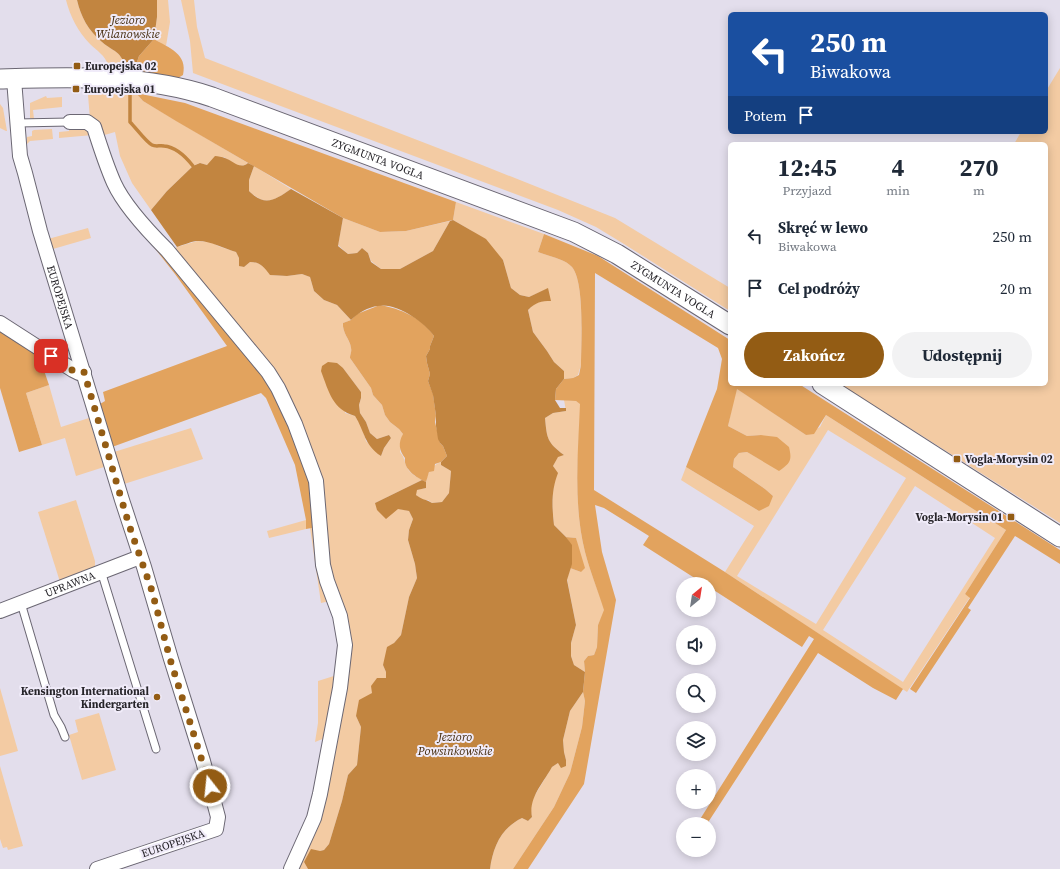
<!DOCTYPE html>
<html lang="pl">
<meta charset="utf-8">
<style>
body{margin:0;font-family:"Source Serif 4",serif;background:#f2f2f3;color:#1f2937;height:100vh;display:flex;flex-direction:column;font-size:15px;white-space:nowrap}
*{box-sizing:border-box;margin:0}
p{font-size:13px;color:#747a83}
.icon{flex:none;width:22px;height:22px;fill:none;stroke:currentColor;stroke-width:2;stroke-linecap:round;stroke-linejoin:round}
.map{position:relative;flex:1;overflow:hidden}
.details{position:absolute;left:728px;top:142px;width:320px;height:244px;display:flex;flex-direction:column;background:#fff;border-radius:6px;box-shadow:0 2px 10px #0003}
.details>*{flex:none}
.hud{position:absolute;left:728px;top:12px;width:320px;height:122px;border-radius:6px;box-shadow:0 2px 10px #0003;background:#1a4fa0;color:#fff;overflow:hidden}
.needle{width:26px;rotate:30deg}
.tools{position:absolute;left:676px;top:577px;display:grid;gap:8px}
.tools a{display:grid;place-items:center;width:40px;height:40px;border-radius:50%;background:#fff;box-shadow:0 2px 10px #0003;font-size:20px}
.pin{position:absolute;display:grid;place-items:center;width:34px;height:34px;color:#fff;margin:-17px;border-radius:8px;box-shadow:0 2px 6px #0006}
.me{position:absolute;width:44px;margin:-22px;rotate:344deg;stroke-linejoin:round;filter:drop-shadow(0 0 3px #0008)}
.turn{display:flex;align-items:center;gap:14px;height:84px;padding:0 16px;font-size:18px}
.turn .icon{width:52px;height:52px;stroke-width:2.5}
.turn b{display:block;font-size:28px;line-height:34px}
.then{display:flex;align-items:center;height:38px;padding:0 16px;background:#0003;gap:8px;font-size:15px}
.eta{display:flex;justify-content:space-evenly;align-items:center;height:68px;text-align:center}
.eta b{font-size:24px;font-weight:700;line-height:28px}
.button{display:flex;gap:8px;margin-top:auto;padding:8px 16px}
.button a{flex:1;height:46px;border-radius:24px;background:#935c14;color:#fff;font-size:16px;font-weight:700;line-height:46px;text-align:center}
.button a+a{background:#f2f2f3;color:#1f2937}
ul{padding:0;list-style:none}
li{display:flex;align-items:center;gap:12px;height:52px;padding:0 16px}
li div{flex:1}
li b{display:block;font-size:15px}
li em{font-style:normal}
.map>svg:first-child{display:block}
.green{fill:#f3cba3;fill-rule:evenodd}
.forest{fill:#e2a35e}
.water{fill:#c28540}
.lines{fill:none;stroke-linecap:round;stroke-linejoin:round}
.stream{stroke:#c28540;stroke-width:3.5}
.lane-casing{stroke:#6b6773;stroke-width:9}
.street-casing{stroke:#6b6773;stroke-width:16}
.secondary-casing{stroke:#6b6773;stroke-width:21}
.lane{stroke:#fff;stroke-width:7}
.street{stroke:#fff;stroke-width:14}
.secondary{stroke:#fff;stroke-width:19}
.route{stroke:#935c14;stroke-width:7;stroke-dasharray:0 12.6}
.poi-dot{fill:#935c14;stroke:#f0ebf9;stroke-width:1.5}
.labels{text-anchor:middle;stroke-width:4;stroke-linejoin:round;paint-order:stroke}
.poi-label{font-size:11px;font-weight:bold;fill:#27252a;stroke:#f0ebf9;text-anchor:start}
.street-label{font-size:11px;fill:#27252a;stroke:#f0ebf9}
.water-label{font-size:12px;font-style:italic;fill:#432a0b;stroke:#f0ebf9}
</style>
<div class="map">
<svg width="1060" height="869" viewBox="0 0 1060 869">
<rect width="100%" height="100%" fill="#e3deec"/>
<g class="green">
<path d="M66,0H77C81,17 88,30 102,42C115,53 118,49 126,66L108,65C105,55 97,51 90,44C78,32 70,16 66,0Z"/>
<path d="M157,0H168L170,22L166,46L154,39L157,17Z"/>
<path d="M181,0H194L197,27L205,58L482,165L615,218L730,288V311L624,244L596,227L558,210L193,73L190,41Z"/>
<path d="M1060,68V523L840,384H1046V144H1014L1021,132H1046V91Z"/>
<path d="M106,89L123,90L136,93L143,101L248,163C240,170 232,162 224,157L207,165L200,163L193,166L167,191L151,210L132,183L120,156L115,132L101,136L90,119L88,95L98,94Z"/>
<path d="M46,96L47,98L62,97V107L33,110L34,119L30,118V103Z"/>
<path d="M0,104L3,108L7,131H6L0,128Z"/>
<path d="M84,124L93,135L59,138V132L69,131V125Z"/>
<path d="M52,129L53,139L30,141L27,144V137L32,136V131L34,130Z"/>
<path d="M254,166L291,189C275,200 266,207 249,191V180Z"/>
<path d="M456,202L544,234L538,252C548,256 565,259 572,267C585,283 581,344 581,365L578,375L573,378L564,379V371L554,362L547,351L533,332L528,310L535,303L542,301L547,289L529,297L520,295L511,288L503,260L472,231L453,220Z"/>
<path d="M343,218L380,232L406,231L450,221L433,251L400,269H381L371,261L368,253L362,248L357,253L348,254L338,245Z"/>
<path d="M88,228L91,238L53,249L48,239Z"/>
<path d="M197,241L211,242L218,246L236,252L239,258L240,266L244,267L250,262C260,262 264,267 271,275L287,276L302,274L310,277L314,291L324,300L337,305L351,320L343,323C342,333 350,339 351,348C352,351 350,355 350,358L371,388L373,395L382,405L385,415L390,422L399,429L403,434L400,452C406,459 403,461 407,467C409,473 417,477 422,480L375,503L409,511L413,519L409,530L408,540L415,564L417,578L409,597L401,635L394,643L383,665L386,672L387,679L372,693L356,716L361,727L357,765L348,775L342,801L329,844L324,850L320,851L304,862L308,869H296L348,649L331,584L312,460L171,251L177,247ZM343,368L361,392V398L359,405L360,413L366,422L370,433L377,439L389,435L391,438L384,448L381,456L366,441L362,427L355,416L345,413Z"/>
<path d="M49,385L61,427L89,418L104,467L76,476L65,438L42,445L26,393Z"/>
<path d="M736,388L806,435L820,427L826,415L1006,530L965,594L970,597L907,692L725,572L754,526L681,480L686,467L759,511L773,496L765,489L733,467L734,459L739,453L747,452L779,470L761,435L747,436L728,426ZM828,430L906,478L816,624L737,576ZM915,486L995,538L903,682L823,630Z"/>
<path d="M564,400L576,401L581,404C578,453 573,504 585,552C590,571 598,591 605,610L598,625L597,647L594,655L588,656L584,661L585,672L574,665L571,656V643L576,625L567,579L570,568L581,572L576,538L566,537L554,525C552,507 551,491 557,473L553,466L558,456L564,455C547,442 547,439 545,418L553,413L566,411Z"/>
<path d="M191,428L203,459L124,484L114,452Z"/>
<path d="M441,462V465L451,471L449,493L442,502L432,503L428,500H422L416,495V490L426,488C425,477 430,466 441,462Z"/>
<path d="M76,500L95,561V568L60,582L38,512Z"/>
<path d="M306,520V529L269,538L267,531Z"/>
<path d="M317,527L330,601L321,603L310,528Z"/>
<path d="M337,675L325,738L315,742L318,723V681Z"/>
<path d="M0,688L18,751L0,756Z"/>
<path d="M583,692L585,701L582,727L570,773L554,807L513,869H490C493,847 501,828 522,818L528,821L532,817L530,809L532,800L552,767L558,763L566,760L564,752L563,740L570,711Z"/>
<path d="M99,713L116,770L82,780L69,735L78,732L75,720Z"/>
<path d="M0,766L23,846L8,850L7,847L3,848L0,839Z"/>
</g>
<g class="forest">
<path d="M154,39C169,48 188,54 183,75L178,78L139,71V68L133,67L137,62L139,56Z"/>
<path d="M136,93L185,103L456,202L453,220L406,231L380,232L343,218L176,121L143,101Z"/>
<path d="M544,234L598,256L730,340V384H799L1060,550V564L1015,536L968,608L971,610L916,693L910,689L970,598L965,594L1006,530L826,415L814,434L806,435L737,389L728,426L747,436L761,435L777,437L789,447C792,460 791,463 779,471L747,452L739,453L734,459L733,467L765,489L773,496L769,506L759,511L686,467L717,389L722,359L718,348L595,273L594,490L725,572L903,689L896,700L873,688L818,653L707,824H697L814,639L809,636L802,647L709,587V584H704L643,545L649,536L604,508L595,505L602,552L616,600L584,784L528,869H513L554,807L570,773L582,727L585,701L583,692L585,672L584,661L588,656L594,655L597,647L598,625L604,610C598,591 590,571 585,552C573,504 578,453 580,404L576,401L555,400L556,389L564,379L573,378L579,375L581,365C581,344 585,283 572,267C565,259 548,256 538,252Z"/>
<path d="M145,236L264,370L305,460L317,527L306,529V520L295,465L266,398L261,393L112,447L100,404L105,401L103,392L227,346L175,274Z"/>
<path d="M380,305C401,309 421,317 434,336L430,346V349L426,356L427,363L430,374L428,381L433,394L436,416L435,422L440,443L443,446L447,456L441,462L435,464L434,471L429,472L426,482C417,478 403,469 405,458C399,450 398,443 403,434L399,429L390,422L385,415L382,405L373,395L371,388L350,358C350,355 352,351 351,348C350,339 342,333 343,323L351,320L357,314Z"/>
<path d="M0,327L37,350L49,385L26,393L42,445L19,452L0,388Z"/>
<path d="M566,537L576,538L585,568L581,572L570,568C574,557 572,546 566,537Z"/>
</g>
<g class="water">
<path d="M77,0H157V17L154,39L139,56L137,62L133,67L126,66C118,49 115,53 102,42C88,30 81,17 77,0Z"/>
<path d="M215,156C218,156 222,157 225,158C233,161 240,170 248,163L254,166L249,180V191C265,207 275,200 291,189L343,218L338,246L348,254L357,253L362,248L368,253L371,262L381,269H400L433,251L450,221L453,220L486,239L503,260L511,288L520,295L529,297L548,288L551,301C541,301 536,302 528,310L533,332L547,351L554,362L564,371V379L556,389L555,400L560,408H566V411L553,413L545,418C547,439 547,442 564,455L558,457L553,466L558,473C551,491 552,507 554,525L566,537L572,545V564L567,580L576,625L571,643V656L574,665L585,672L583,692L570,711L563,740L564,752L566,760V766L561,768L558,763L552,767C544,782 528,798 532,817L528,821L522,818C501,828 493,847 490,869H308L304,862L311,849L320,851L324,850L329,844L342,801L348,775L357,765L361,727L356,716L359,700L372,693L371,686L377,678H386V672L383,665L387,647L394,643L401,635L409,597L417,578L415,564L408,540L409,530L413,519L409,511L398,509L386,519L377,510L375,503L422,480L426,482V488L417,490L416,495C422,500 426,499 432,503L442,502L449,493L451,471L441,465V462L447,456L443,446L440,443L438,439L436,426V416L433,395L428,381L430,374L427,363L426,356L430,349V346L434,336C424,322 396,302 378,306C368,307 358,313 351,320L337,305L324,300L314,291L310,277L302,274L287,276L270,275C264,267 260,262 250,262L244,267L239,266V258L236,252C223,248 209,240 196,241C190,242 183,245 177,247L151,210L167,191L193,166L200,163L207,165Z"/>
<path d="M328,362L337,363L343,368L361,392V398L359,405L360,413L366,422L370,433L377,439L389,435L391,438L384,448L381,456C364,445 365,432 355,416C332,409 329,392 321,371L322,366Z"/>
</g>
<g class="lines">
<path class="stream" d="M130,85V122C136,128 146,142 152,145C156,147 160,145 164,146C176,147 186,157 193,166"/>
<g class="lane-casing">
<g id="lane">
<path d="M17,123L70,122"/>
<path d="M101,571L156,749"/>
<path d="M21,603L54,715L61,727L65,737"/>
</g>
</g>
<g class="street-casing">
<g id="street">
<path id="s1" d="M14,79L20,156L25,173L40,231L122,500L144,567L171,659L203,761L218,817L216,829L97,869"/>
<path d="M70,122H87L94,127C100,146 106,165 114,183C124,205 150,233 167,250L268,372L278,388L295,424L316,481L323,565L327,581L340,616L345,645L340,688L320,794L314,818L291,869"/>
<path d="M0,323L73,370L79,373L84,372"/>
<path id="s2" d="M0,611L140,557"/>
</g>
</g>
<g class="secondary-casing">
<g id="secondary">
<path id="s3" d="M0,79C71,77 143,74 212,97L574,232L617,254L730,325"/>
<path d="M822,384L1060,537"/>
</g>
</g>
<use href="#lane" class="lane"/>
<use href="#street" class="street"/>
<use href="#secondary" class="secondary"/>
</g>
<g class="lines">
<path class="route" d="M51,356C60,362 72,374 84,372L129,525L152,591L170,659L210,786"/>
</g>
<g class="poi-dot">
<rect x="73" y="62" width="8" height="8" rx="2"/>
<rect x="72" y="85" width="8" height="8" rx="2"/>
<rect x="953" y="455" width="8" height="8" rx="2"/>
<rect x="1007" y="513" width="8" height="8" rx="2"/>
<circle cx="157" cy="697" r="4"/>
</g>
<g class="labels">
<g class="poi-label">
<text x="85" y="70">Europejska 02</text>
<text x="84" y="93">Europejska 01</text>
<text x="965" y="463">Vogla-Morysin 02</text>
<text x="1003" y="521" text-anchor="end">Vogla-Morysin 01</text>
<text x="149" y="695" text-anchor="end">Kensington International<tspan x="149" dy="13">Kindergarten</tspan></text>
</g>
<g class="street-label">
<text dy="4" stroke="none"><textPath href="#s3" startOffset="391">ZYGMUNTA VOGLA</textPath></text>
<text dy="4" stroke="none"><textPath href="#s3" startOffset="715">ZYGMUNTA VOGLA</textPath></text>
<text dy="4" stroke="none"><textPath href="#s1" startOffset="224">EUROPEJSKA</textPath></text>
<text dy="4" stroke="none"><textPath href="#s2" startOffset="75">UPRAWNA</textPath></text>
<text transform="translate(173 843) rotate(-19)" y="4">EUROPEJSKA</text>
</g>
<g class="water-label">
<text x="128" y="24">Jezioro<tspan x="128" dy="14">Wilanowskie</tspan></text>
<text x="455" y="741">Jezioro<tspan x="455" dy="14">Powsinkowskie</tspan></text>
</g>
</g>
</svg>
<div class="tools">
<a><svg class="needle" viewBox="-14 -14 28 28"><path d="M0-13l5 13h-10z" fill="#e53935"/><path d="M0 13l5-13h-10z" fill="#747a83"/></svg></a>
<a><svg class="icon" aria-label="sound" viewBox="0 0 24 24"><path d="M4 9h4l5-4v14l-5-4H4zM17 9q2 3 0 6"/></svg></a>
<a><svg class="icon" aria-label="search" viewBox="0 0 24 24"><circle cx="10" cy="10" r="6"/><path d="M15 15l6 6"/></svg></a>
<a><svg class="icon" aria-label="layers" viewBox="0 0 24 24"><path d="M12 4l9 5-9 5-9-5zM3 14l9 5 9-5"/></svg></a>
<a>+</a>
<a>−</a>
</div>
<div class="pin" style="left:51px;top:356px;background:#d93025"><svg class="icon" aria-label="arrive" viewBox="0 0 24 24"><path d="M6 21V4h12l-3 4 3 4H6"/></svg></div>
<svg class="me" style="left:210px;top:786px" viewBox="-20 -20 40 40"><circle r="17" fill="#935c14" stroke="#fff" stroke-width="3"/><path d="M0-11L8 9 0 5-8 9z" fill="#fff"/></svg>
<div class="hud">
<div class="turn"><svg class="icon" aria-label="left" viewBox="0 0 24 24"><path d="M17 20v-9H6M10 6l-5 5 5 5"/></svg><div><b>250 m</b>Biwakowa</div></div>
<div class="then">Potem<svg class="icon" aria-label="arrive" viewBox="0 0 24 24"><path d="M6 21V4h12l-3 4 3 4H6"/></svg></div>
</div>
<section class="details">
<div class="eta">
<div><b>12:45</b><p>Przyjazd</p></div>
<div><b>4</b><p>min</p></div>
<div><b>270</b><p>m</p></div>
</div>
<ul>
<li><svg class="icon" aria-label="left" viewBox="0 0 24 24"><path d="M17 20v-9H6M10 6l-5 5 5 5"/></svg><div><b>Skręć w lewo</b><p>Biwakowa</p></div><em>250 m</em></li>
<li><svg class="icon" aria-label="arrive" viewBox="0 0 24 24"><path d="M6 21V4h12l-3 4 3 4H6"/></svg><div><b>Cel podróży</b></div><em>20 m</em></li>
</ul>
<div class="button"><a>Zakończ</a><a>Udostępnij</a></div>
</section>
</div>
